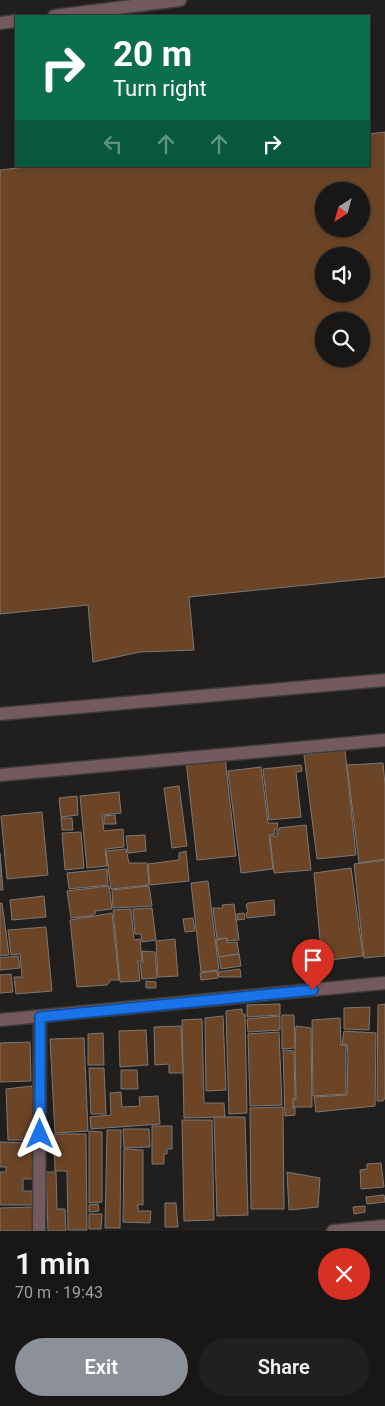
<!DOCTYPE html>
<meta charset="utf-8">
<style>
body{margin:0;font-family:Roboto,sans-serif;background:#22201f;color:#f1f3f6;height:100vh;display:flex;flex-direction:column;font-size:19px;white-space:nowrap}
*{box-sizing:border-box;margin:0}
p{font-size:16px;color:#9f9fa1}
.icon{flex:none;width:28px;height:28px;fill:none;stroke:currentColor;stroke-width:2;stroke-linecap:round;stroke-linejoin:round}
.map{position:relative;height:1231px;overflow:hidden}
.details{display:flex;flex-direction:column;background:#191716;flex:1}
.details>*{flex:none}
.guide{position:absolute;left:15px;top:15px;width:355px;height:152px;border-radius:0px;box-shadow:0 2px 8px #0003,0 0 0 1px #373635;background:#0b6e4f;color:#fff;overflow:hidden}
.needle{width:32px;rotate:216deg}
.fabs{position:absolute;left:315px;top:182px;display:grid;gap:10px}
.fabs a{display:grid;place-items:center;width:55px;height:55px;border-radius:50%;background:#191716;box-shadow:0 2px 8px #0003,0 0 0 1px #373635;font-size:25px}
.pin{position:absolute;display:grid;place-items:center;width:42px;height:42px;color:#fff;margin:-51px -21px;border-radius:50% 50% 50% 0;rotate:-45deg;box-shadow:0 0 5px #0007}
.pin .icon{rotate:45deg}
.me{position:absolute;width:55px;margin:-28px;rotate:0deg;stroke-linejoin:round;filter:drop-shadow(0 0 4px #0008)}
.turn{display:flex;align-items:center;gap:18px;height:105px;padding:0 15px;font-size:22px}
.turn .icon{width:65px;height:65px;stroke-width:2.5}
.turn b{display:block;font-size:35px;line-height:42px}
.lanes{display:flex;align-items:center;height:48px;padding:0 15px;background:#0003;justify-content:center;gap:25px;direction:ltr}
.lanes .off{opacity:.35}
.round{display:grid;place-items:center;flex:none;width:52px;height:52px;border-radius:26px;background:#22201f}
.overview{display:flex;align-items:center;justify-content:space-between;height:85px;padding:0 15px}
h1{font-size:30px;font-weight:600;line-height:38px}
.action{display:flex;gap:10px;margin-top:auto;padding:10px 15px}
.action a{flex:1;height:58px;border-radius:30px;background:#8c9099;color:#fff;font-size:20px;font-weight:600;line-height:58px;text-align:center}
.action a+a{background:#22201f;color:#f1f3f6}
.map>svg:first-child{display:block}
.building{fill:#6c4526;stroke:#7b7876;fill-rule:evenodd}
.lines{fill:none;stroke-linecap:round;stroke-linejoin:round}
.minor-casing{stroke:#3d3b39;stroke-width:15}
.minor{stroke:#725a5f;stroke-width:12}
.route-casing{stroke:#114b97;stroke-width:12}
.route{stroke:#1a73e8;stroke-width:9}
</style>
<div class="map">
<svg width="385" height="1231" viewBox="0 0 385 1231">
<rect width="100%" height="100%" fill="#211f1d"/>
<g class="building">
<path d="M385,132V577L189,597L194,650L140,652L93,662L88,605L0,614V170L35,166H369V134ZM324,191H361V229H324ZM324,256H361V294H324ZM324,321H361V359H324Z"/>
<path d="M345,750L356,855L317,859L304,755Z"/>
<path d="M225,757L236,856L197,860L186,761Z"/>
<path d="M383,763L385,785V859L359,863L347,765Z"/>
<path d="M301,765L302,771L296,772L301,817L269,820L263,769Z"/>
<path d="M261,767L268,823H278L277,829L274,830L275,834L269,835L273,869L241,873L228,771Z"/>
<path d="M179,786L187,846L172,848L164,788Z"/>
<path d="M119,792L121,813L102,815L104,831L123,829L124,847L105,849L107,866L87,868L80,796Z"/>
<path d="M77,796L78,815L61,817L59,798Z"/>
<path d="M42,812L48,875L7,879L1,816Z"/>
<path d="M115,815L116,824H104V816Z"/>
<path d="M61,818H72L73,830H62Z"/>
<path d="M306,825L311,870L274,873L270,836H277V830H280L279,828Z"/>
<path d="M81,832L84,868L65,870L62,833Z"/>
<path d="M145,835L146,851L128,853L126,836Z"/>
<path d="M126,849L129,863H147L149,885L111,889L106,851Z"/>
<path d="M186,851L189,881L150,885L148,864L179,860V853Z"/>
<path d="M0,853L3,890H0Z"/>
<path d="M385,860V956L364,958L354,864Z"/>
<path d="M351,868L363,956L322,961L314,873Z"/>
<path d="M107,869L108,885L69,889L67,873Z"/>
<path d="M208,881L219,970L201,972L191,883Z"/>
<path d="M109,886L112,909L95,911V914L90,916L71,918L67,891Z"/>
<path d="M149,886L152,906L113,908L112,890Z"/>
<path d="M44,896L46,917L12,920L10,900Z"/>
<path d="M274,900L275,915L247,918L246,913L248,912L246,905L248,903Z"/>
<path d="M0,903H2L9,955L0,956Z"/>
<path d="M234,904L239,940L227,941V938L217,939L213,908H223L222,905Z"/>
<path d="M152,908L156,940L142,942L141,934H135L133,909Z"/>
<path d="M131,909L134,940L140,939L142,961H138L140,981L120,982L113,910Z"/>
<path d="M112,913L119,980H111L107,985L77,987L70,920Z"/>
<path d="M244,913L245,919L237,920V914Z"/>
<path d="M193,918L195,931L185,932L183,919Z"/>
<path d="M46,927L52,991L16,994L14,977H22L20,954L11,955L8,930Z"/>
<path d="M226,938L227,943L237,942L239,954L219,957L216,940Z"/>
<path d="M175,939L178,976L158,977L156,941Z"/>
<path d="M142,951L155,952L157,978L142,979L140,963L143,962Z"/>
<path d="M239,954L241,966L221,969L219,957Z"/>
<path d="M18,956L20,968L0,970V958Z"/>
<path d="M240,969L241,977H219L218,972Z"/>
<path d="M217,971L218,978L201,980L200,973Z"/>
<path d="M11,974L13,992L0,993V975Z"/>
<path d="M146,981L156,982V988H146Z"/>
<path d="M280,1004V1015L247,1017V1005Z"/>
<path d="M385,1004V1099H383V1101H377L378,1005Z"/>
<path d="M370,1007L369,1030L344,1029V1008Z"/>
<path d="M242,1009V1014H245L247,1113L229,1114L226,1011Z"/>
<path d="M282,1015H294L295,1048L282,1049Z"/>
<path d="M223,1016L226,1090L206,1091L205,1018Z"/>
<path d="M280,1016V1030L248,1032L247,1019Z"/>
<path d="M340,1018L341,1045H346V1094L313,1096L312,1020Z"/>
<path d="M202,1019L204,1103H224L225,1117L184,1118L182,1020Z"/>
<path d="M181,1026L183,1073H169V1064L155,1065L154,1027Z"/>
<path d="M296,1026L311,1028L312,1107H293V1100L296,1099L295,1050Z"/>
<path d="M146,1030L148,1065L120,1067L119,1031Z"/>
<path d="M344,1031L376,1033L375,1106L316,1112L314,1097L347,1095L348,1055L347,1044L342,1045Z"/>
<path d="M279,1032L282,1105L250,1106L248,1034Z"/>
<path d="M103,1033L104,1065H88V1034Z"/>
<path d="M84,1038L88,1131L55,1133L50,1039Z"/>
<path d="M30,1042L31,1081L0,1082V1043Z"/>
<path d="M283,1050L294,1051L295,1099H293V1108H295V1115L285,1116Z"/>
<path d="M89,1068H104L106,1114H91Z"/>
<path d="M121,1070H137L138,1089H121Z"/>
<path d="M32,1086L37,1140H8L6,1089Z"/>
<path d="M121,1092L122,1107L140,1106L139,1097L158,1096L160,1124L91,1129L90,1117L111,1115L110,1093Z"/>
<path d="M283,1107L284,1209H251L250,1108Z"/>
<path d="M214,1117H245L248,1215L217,1216Z"/>
<path d="M182,1120H212L214,1220L184,1221Z"/>
<path d="M152,1126H172V1149H167V1154H164V1164H152Z"/>
<path d="M123,1129H149L150,1147L124,1148Z"/>
<path d="M107,1130H121L120,1228H105Z"/>
<path d="M89,1131L102,1132V1202L89,1203Z"/>
<path d="M54,1134H86L87,1230H68L67,1171H55Z"/>
<path d="M0,1142L33,1143V1179H23V1191H32V1205H0V1172H6V1167H0Z"/>
<path d="M124,1149L143,1150V1205L138,1204V1211H151L150,1223L123,1222Z"/>
<path d="M381,1163L384,1187L361,1189L360,1170L367,1169V1164Z"/>
<path d="M46,1172H56L57,1209H65L66,1231H48Z"/>
<path d="M287,1172L320,1178L318,1207L289,1210Z"/>
<path d="M384,1195L385,1202L367,1204L366,1197Z"/>
<path d="M165,1203H176L178,1227H165Z"/>
<path d="M98,1204L99,1211L89,1212V1205Z"/>
<path d="M365,1206V1212L354,1214L353,1207Z"/>
<path d="M33,1207V1231H0V1208Z"/>
<path d="M89,1214H102L101,1229H89Z"/>
</g>
<g class="lines">
<g class="minor-casing">
<g id="minor">
<path d="M54,16L180,0"/>
<path d="M0,23L16,21"/>
<path d="M0,714L385,680"/>
<path d="M0,775L385,740"/>
<path d="M0,1020L385,983"/>
<path d="M39,1231L40,1017"/>
<path d="M333,1231L385,1226"/>
</g>
</g>
<use href="#minor" class="minor"/>
</g>
<g class="lines">
<g class="route-casing">
<path id="route" d="M40,1134V1017L313,990"/>
</g>
<use href="#route" class="route"/>
</g>
</svg>
<div class="fabs">
<a><svg class="needle" viewBox="-14 -14 28 28"><path d="M0-13l5 13h-10z" fill="#e53935"/><path d="M0 13l5-13h-10z" fill="#9f9fa1"/></svg></a>
<a><svg class="icon" aria-label="sound" viewBox="0 0 24 24"><path d="M4 9h4l5-4v14l-5-4H4zM17 9q2 3 0 6"/></svg></a>
<a><svg class="icon" aria-label="search" viewBox="0 0 24 24"><circle cx="10" cy="10" r="6"/><path d="M15 15l6 6"/></svg></a>
</div>
<div class="pin" style="left:313px;top:990px;background:#d93025"><svg class="icon" aria-label="arrive" viewBox="0 0 24 24"><path d="M6 21V4h12l-3 4 3 4H6"/></svg></div>
<svg class="me" style="left:40px;top:1134px" viewBox="-20 -20 40 40"><path d="M0-17L14 15 0 8-14 15z" fill="#1a73e8" stroke="#fff" stroke-width="4"/></svg>
<div class="guide">
<div class="turn"><svg class="icon" aria-label="right" viewBox="0 0 24 24"><path d="M7 20v-9h11M14 6l5 5-5 5"/></svg><div><b>20 m</b>Turn right</div></div>
<div class="lanes"><svg class="icon off" aria-label="left" viewBox="0 0 24 24"><path d="M17 20v-9H6M10 6l-5 5 5 5"/></svg><svg class="icon off" aria-label="ahead" viewBox="0 0 24 24"><path d="M12 20V5M6 11l6-6 6 6"/></svg><svg class="icon off" aria-label="ahead" viewBox="0 0 24 24"><path d="M12 20V5M6 11l6-6 6 6"/></svg><svg class="icon" aria-label="right" viewBox="0 0 24 24"><path d="M7 20v-9h11M14 6l5 5-5 5"/></svg></div>
</div>
</div>
<section class="details">
<div class="overview"><div><h1>1 min</h1><p>70 m · 19:43</p></div><a class="round" style="background:#d93025;color:#fff"><svg class="icon" aria-label="close" viewBox="0 0 24 24"><path d="M6 6l12 12M18 6L6 18"/></svg></a></div>
<div class="action"><a>Exit</a><a>Share</a></div>
</section>
